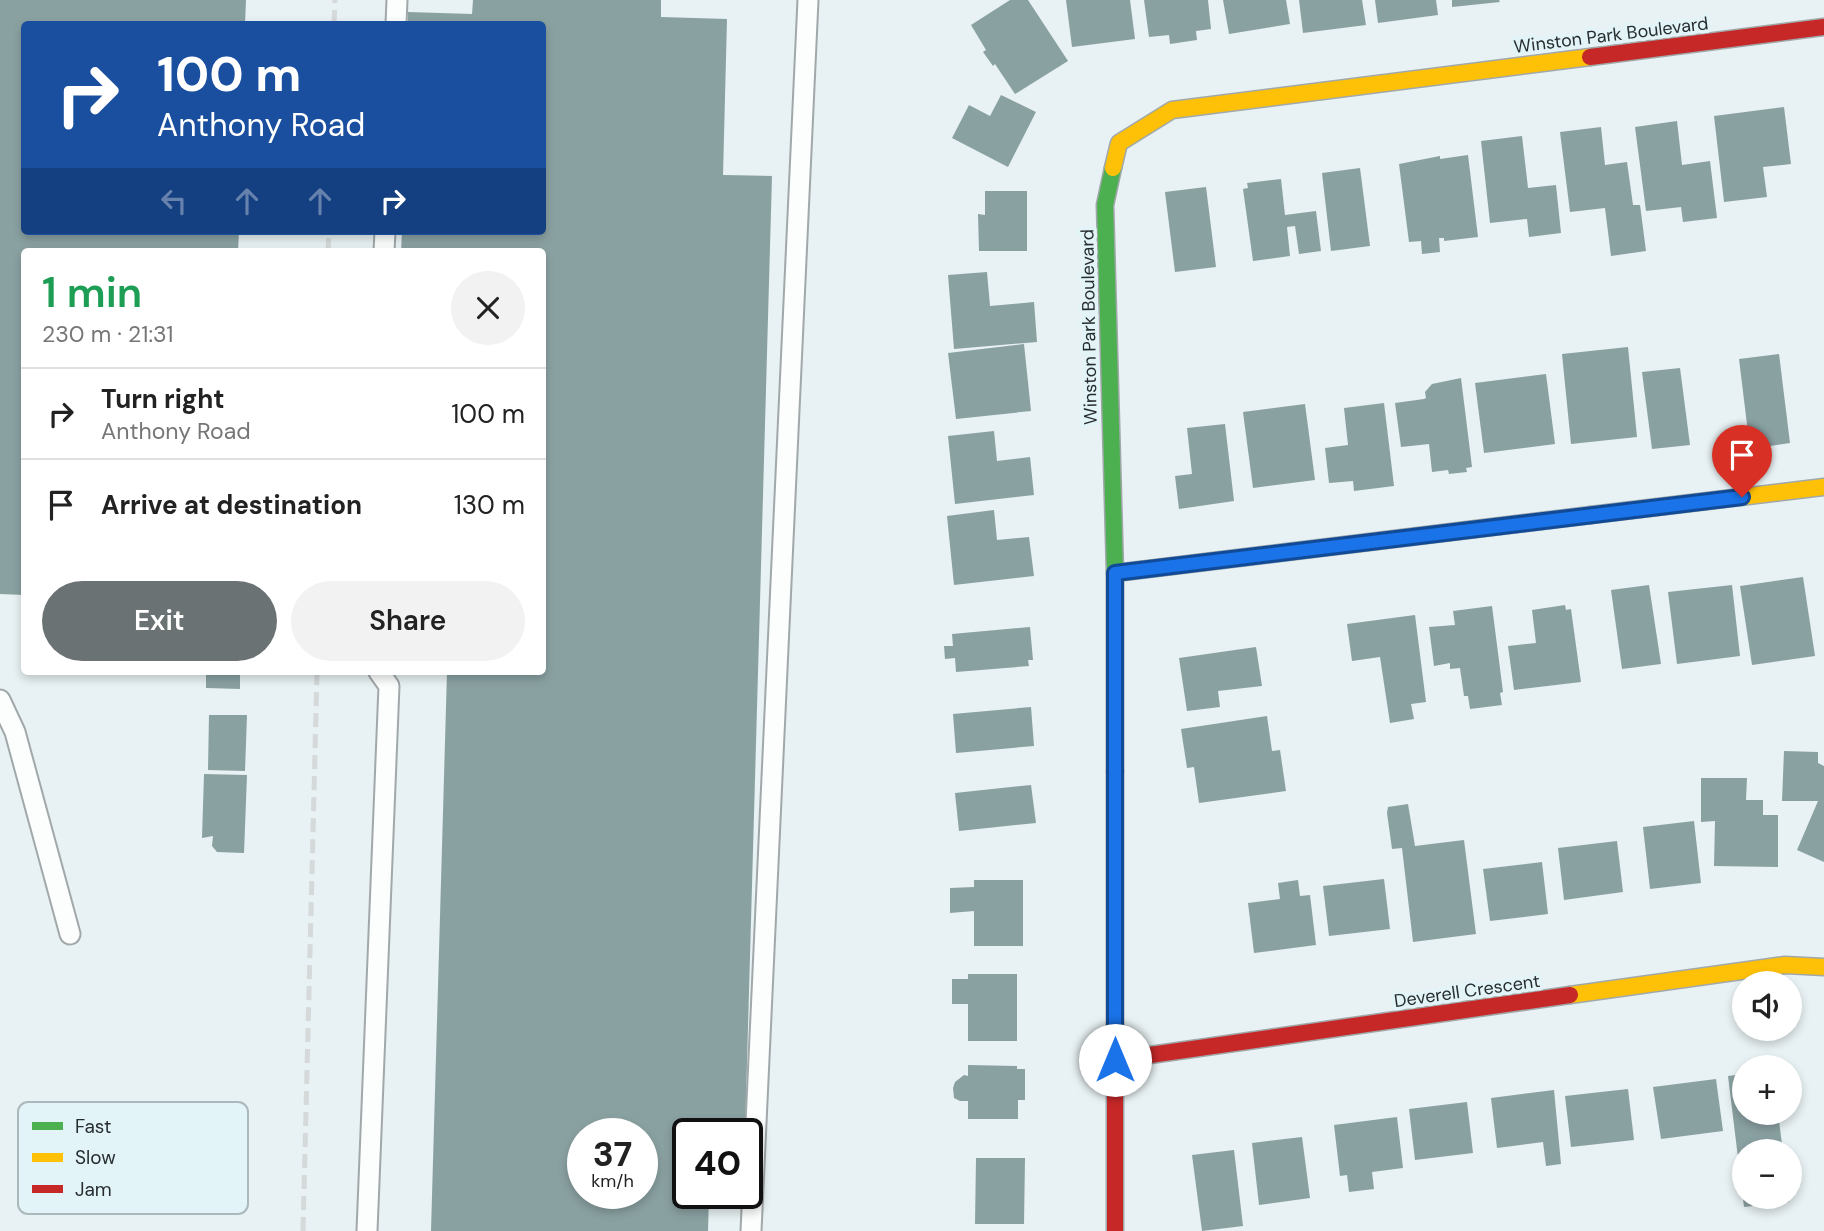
<!DOCTYPE html>
<meta charset="utf-8">
<style>
body{margin:0;font-family:"DM Sans",sans-serif;background:#f2f2f2;color:#222;height:100vh;display:flex;flex-direction:column;font-size:26px;white-space:nowrap}
*{box-sizing:border-box;margin:0}
p{font-size:23px;color:#767676}
.icon{flex:none;width:38px;height:38px;fill:none;stroke:currentColor;stroke-width:2;stroke-linecap:round;stroke-linejoin:round}
.map{position:relative;flex:1;overflow:hidden}
.details{position:absolute;left:21px;top:248px;width:525px;height:427px;display:flex;flex-direction:column;background:#fff;border-radius:7px;box-shadow:0 4px 10px #0003}
.details>*{flex:none}
.guide{position:absolute;left:21px;top:21px;width:525px;height:214px;border-radius:7px;box-shadow:0 4px 10px #0003;background:#1a4fa0;color:#fff;overflow:hidden}
.tools{position:absolute;left:1732px;top:971px;display:grid;gap:14px}
.tools a{display:grid;place-items:center;width:70px;height:70px;border-radius:50%;background:#fff;box-shadow:0 4px 10px #0003;font-size:35px}
.speed{position:absolute;left:567px;top:1118px;display:flex;gap:14px;font-size:35px;font-weight:700;text-align:center}
.speed>*{display:grid;place-content:center;width:91px;height:91px;border-radius:50%;background:#fff;box-shadow:0 4px 10px #0003;line-height:1}
.speed small{font-size:18px;font-weight:400}
.speed .limit{border:4px solid #111;border-radius:10px;background:#fff;color:#111}
.pin{position:absolute;display:grid;place-items:center;width:60px;height:60px;color:#fff;margin:-72px -30px;border-radius:50% 50% 50% 0;rotate:-45deg;box-shadow:0 0 7px #0007}
.pin .icon{rotate:45deg}
.me{position:absolute;width:77px;margin:-38px;rotate:0deg;stroke-linejoin:round;filter:drop-shadow(0 0 5px #0008)}
.turn{display:flex;align-items:center;gap:24px;height:147px;padding:0 21px;font-size:32px}
.turn .icon{width:91px;height:91px;stroke-width:2.5}
.turn b{display:block;font-size:49px;line-height:60px}
.lanes{display:flex;align-items:center;height:66px;padding:0 21px;background:#0003;justify-content:center;gap:35px;direction:ltr}
.lanes .off{opacity:.35}
.round{display:grid;place-items:center;flex:none;width:74px;height:74px;border-radius:37px;background:#f2f2f2}
.overview{display:flex;align-items:center;justify-content:space-between;height:119px;padding:0 21px}
h1{font-size:42px;font-weight:600;line-height:52px;color:#1e9e55}
.button{display:flex;gap:14px;margin-top:auto;padding:14px 21px}
.button a{flex:1;height:80px;border-radius:42px;background:#6b7274;color:#fff;font-size:28px;font-weight:600;line-height:80px;text-align:center}
.button a+a{background:#f2f2f2;color:#222}
ul{padding:0;list-style:none}
li{display:flex;align-items:center;gap:21px;height:91px;padding:0 21px;border-top:2px solid #e0e0e0}
li div{flex:1}
li b{display:block;font-size:26px}
li em{font-style:normal}
.map>svg:first-child{display:block}
.building{fill:#8aa1a2;fill-rule:evenodd}
.lines{fill:none;stroke-linecap:round;stroke-linejoin:round}
.lane-casing{stroke:#a1a8aa;stroke-width:23}
.fast-casing{stroke:#a1a8aa;stroke-width:19}
.slow-casing{stroke:#a1a8aa;stroke-width:19}
.jam-casing{stroke:#a1a8aa;stroke-width:19}
.lane{stroke:#fcfdfd;stroke-width:19}
.fast{stroke:#4caf50;stroke-width:16}
.slow{stroke:#ffc107;stroke-width:16}
.jam{stroke:#c62828;stroke-width:16}
.rail{stroke:#d6d9da;stroke-width:5;stroke-dasharray:14 7;stroke-linecap:butt}
.route-casing{stroke:#114b97;stroke-width:18}
.route{stroke:#1a73e8;stroke-width:12}
.labels{text-anchor:middle;stroke-width:7;stroke-linejoin:round;paint-order:stroke}
.street-label{font-size:18px;fill:#272d2f;stroke:#e3f4f8}
.key{fill:#e3f4f8;stroke:#abb8bc;stroke-width:2}
.key-label{font-size:19px;fill:#272d2f}
</style>
<div class="map">
<svg width="1824" height="1231" viewBox="0 0 1824 1231">
<rect width="100%" height="100%" fill="#e8f1f3"/>
<g class="building">
<path d="M0,0H246L245,24H24V231H239L238,252H24V595L0,594Z"/>
<path d="M473,0H661V17L727,19L723,175L772,176L745,1134H688V1194H743V1199L709,1197L708,1231H431L447,672H542V252H401L402,231H542V24H408V12L472,14ZM583,1134H642V1194H583Z"/>
<path d="M1010,0H1028L1068,61L1015,94L995,64L993,66L983,52L986,50L971,25Z"/>
<path d="M1066,0H1130L1135,39L1072,47Z"/>
<path d="M1144,0H1208L1211,29L1196,31L1197,40L1170,44L1169,35L1149,37Z"/>
<path d="M1223,0H1286L1290,24L1229,34Z"/>
<path d="M1299,0H1362L1366,25L1303,33Z"/>
<path d="M1375,0H1436L1438,15L1378,23Z"/>
<path d="M1452,0H1499L1500,2L1452,7Z"/>
<path d="M1001,95L1036,112L1008,167L952,138L969,105L990,116Z"/>
<path d="M1784,107L1791,164L1763,167L1767,197L1724,202L1714,116Z"/>
<path d="M1677,121L1682,165L1710,161L1717,218L1683,222L1681,207L1646,211L1635,127Z"/>
<path d="M1601,127L1605,165L1627,162L1633,205H1640L1646,251L1611,256L1605,208L1570,212L1560,132Z"/>
<path d="M1522,136L1528,188L1556,185L1561,233L1529,237L1527,219L1490,223L1481,141Z"/>
<path d="M1468,155L1478,237L1444,241V238H1439L1440,252L1422,254L1421,241L1409,242L1399,164L1440,156V159Z"/>
<path d="M1360,168L1370,246L1331,251L1322,173Z"/>
<path d="M1281,179L1285,215L1316,211L1321,251L1299,254L1295,226L1287,227L1290,256L1253,261L1243,189L1248,188L1247,183Z"/>
<path d="M1206,187L1216,267L1175,272L1165,192Z"/>
<path d="M985,191H1027V251H979L978,214L985,215Z"/>
<path d="M987,272L990,306L1034,302L1037,342L954,349L948,275Z"/>
<path d="M1024,344L1031,411L956,419L948,353Z"/>
<path d="M1628,347L1637,437L1571,444L1562,354Z"/>
<path d="M1779,354L1790,443L1750,449L1739,359Z"/>
<path d="M1680,368L1690,445L1652,449L1642,372Z"/>
<path d="M1546,374L1555,444L1484,453L1475,383Z"/>
<path d="M1461,378L1472,467L1466,468L1467,472L1449,474L1448,470L1432,472L1429,444L1401,447L1395,403L1424,399L1426,398L1425,392L1432,384Z"/>
<path d="M1384,403L1394,486L1354,491L1353,481L1329,483L1325,448L1348,445L1344,408Z"/>
<path d="M1305,404L1315,480L1253,488L1243,412Z"/>
<path d="M1225,424L1234,501L1179,509L1175,476L1192,474L1187,428Z"/>
<path d="M994,431L997,461L1030,457L1034,495L955,504L948,436Z"/>
<path d="M994,510L997,540L1029,537L1034,576L954,585L947,516Z"/>
<path d="M1803,577L1815,656L1752,665L1740,586Z"/>
<path d="M1649,585L1661,664L1622,669L1611,590Z"/>
<path d="M1732,585L1740,656L1677,664L1668,592Z"/>
<path d="M1565,605L1566,610L1571,609L1581,682L1514,690L1508,646L1536,643L1532,610Z"/>
<path d="M1492,606L1503,692L1500,693L1502,705L1470,709L1468,696H1464L1460,668L1450,669V663L1434,666L1429,627L1455,625L1453,611Z"/>
<path d="M1415,615L1426,702L1411,704L1414,719L1390,723L1380,657L1352,661L1347,624Z"/>
<path d="M1030,627L1033,660H1028L1029,666L956,672L955,658L945,659L944,646H953L952,634Z"/>
<path d="M1256,647L1262,686L1218,691L1220,707L1187,711L1179,658Z"/>
<path d="M206,672H240V689L206,688Z"/>
<path d="M1031,707L1034,746L956,753L953,714Z"/>
<path d="M209,715H247L245,771L208,770Z"/>
<path d="M1267,716L1272,751L1280,750L1286,791L1199,803L1194,767L1187,768L1181,729Z"/>
<path d="M1784,751L1818,752V763L1824,766V862L1797,850L1818,801H1782Z"/>
<path d="M204,774L247,775L244,853L217,852L212,846L213,836L202,838Z"/>
<path d="M1701,778H1747L1746,800H1763V815H1778V867L1714,866L1715,821L1701,822Z"/>
<path d="M1031,785L1036,823L959,831L955,793Z"/>
<path d="M1408,804L1415,846L1464,840L1476,934L1413,942L1402,848L1392,849L1387,813L1388,807Z"/>
<path d="M1694,821L1701,883L1650,889L1643,827Z"/>
<path d="M1617,841L1623,892L1564,900L1558,848Z"/>
<path d="M1542,862L1548,914L1490,921L1483,869Z"/>
<path d="M1384,879L1390,929L1329,936L1323,886Z"/>
<path d="M974,880H1023V946H974V911L950,913V888L974,887Z"/>
<path d="M1298,880L1300,896L1310,895L1316,945L1254,953L1248,903L1280,899L1278,883Z"/>
<path d="M968,974H1017V1041H968V1004H952V979H968Z"/>
<path d="M968,1065L1017,1066V1069H1025V1100H1018V1119H968V1101H960L954,1098L953,1088L955,1082L964,1075L968,1076Z"/>
<path d="M1745,1074V1113H1778L1783,1152H1745V1197H1788L1789,1202L1744,1207L1728,1076Z"/>
<path d="M1716,1079L1723,1131L1661,1139L1653,1087Z"/>
<path d="M1628,1089L1634,1140L1571,1147L1565,1096Z"/>
<path d="M1554,1090L1561,1164L1546,1166L1543,1142L1497,1148L1491,1098Z"/>
<path d="M1467,1102L1473,1153L1415,1160L1409,1109Z"/>
<path d="M1397,1117L1403,1168L1372,1172L1374,1189L1349,1192L1347,1175L1340,1176L1334,1125Z"/>
<path d="M1302,1137L1310,1198L1259,1205L1252,1143Z"/>
<path d="M1234,1150L1243,1226L1202,1231L1192,1155Z"/>
<path d="M976,1158H1025L1024,1224H975Z"/>
</g>
<g class="lines">
<g class="lane-casing">
<g id="lane">
<path d="M396,24L397,0"/>
<path d="M384,252L385,231"/>
<path d="M0,700L15,732L70,934"/>
<path d="M367,1231L389,686L379,672"/>
<path d="M751,1231L808,0"/>
</g>
</g>
<g class="fast-casing">
<g id="fast">
<path d="M1113,168L1105,205L1115,573V771"/>
<path d="M1115,573L1591,515"/>
</g>
</g>
<g class="slow-casing">
<g id="slow">
<path d="M1113,168L1119,143L1172,110L1590,57"/>
<path d="M1591,515L1824,487"/>
<path d="M1570,995L1785,965L1824,967"/>
</g>
</g>
<g class="jam-casing">
<g id="jam">
<path d="M1590,57L1824,27"/>
<path d="M1115,771V1231"/>
<path d="M1115,1060L1570,995"/>
</g>
</g>
<use href="#lane" class="lane"/>
<use href="#fast" class="fast"/>
<use href="#slow" class="slow"/>
<use href="#jam" class="jam"/>
<g class="rail">
<path d="M334,24L335,0"/>
<path d="M328,252L329,231"/>
<path d="M303,1231L317,672"/>
</g>
</g>
<g class="lines">
<g class="route-casing">
<path id="route" d="M1115,1060V573L1742,497"/>
</g>
<use href="#route" class="route"/>
</g>
<g class="labels">
<g class="street-label">
<text transform="translate(1611 35) rotate(-7)" y="6">Winston Park Boulevard</text>
<text transform="translate(1089 327) rotate(-91)" y="6">Winston Park Boulevard</text>
<text transform="translate(1467 991) rotate(-8)" y="6">Deverell Crescent</text>
</g>
</g>
<rect x="18" y="1102" width="230" height="112" rx="10" class="key"/>
<rect x="32" y="1122" width="31" height="8" fill="#4caf50"/>
<rect x="32" y="1153" width="31" height="9" fill="#ffc107"/>
<rect x="32" y="1185" width="31" height="8" fill="#c62828"/>
<g class="key-label">
<text x="75" y="1133">Fast</text>
<text x="75" y="1164">Slow</text>
<text x="75" y="1196">Jam</text>
</g>
</svg>
<div class="tools">
<a><svg class="icon" aria-label="sound" viewBox="0 0 24 24"><path d="M4 9h4l5-4v14l-5-4H4zM17 9q2 3 0 6"/></svg></a>
<a>+</a>
<a>−</a>
</div>
<div class="speed"><div>37<small>km/h</small></div><div class="limit">40</div></div>
<div class="pin" style="left:1742px;top:497px;background:#d93025"><svg class="icon" aria-label="arrive" viewBox="0 0 24 24"><path d="M6 21V4h12l-3 4 3 4H6"/></svg></div>
<svg class="me" style="left:1115px;top:1060px" viewBox="-20 -20 40 40"><circle r="19" fill="#fff"/><path d="M0-13L10 11 0 6-10 11z" fill="#1a73e8"/></svg>
<div class="guide">
<div class="turn"><svg class="icon" aria-label="right" viewBox="0 0 24 24"><path d="M7 20v-9h11M14 6l5 5-5 5"/></svg><div><b>100 m</b>Anthony Road</div></div>
<div class="lanes"><svg class="icon off" aria-label="left" viewBox="0 0 24 24"><path d="M17 20v-9H6M10 6l-5 5 5 5"/></svg><svg class="icon off" aria-label="ahead" viewBox="0 0 24 24"><path d="M12 20V5M6 11l6-6 6 6"/></svg><svg class="icon off" aria-label="ahead" viewBox="0 0 24 24"><path d="M12 20V5M6 11l6-6 6 6"/></svg><svg class="icon" aria-label="right" viewBox="0 0 24 24"><path d="M7 20v-9h11M14 6l5 5-5 5"/></svg></div>
</div>
<section class="details">
<div class="overview"><div><h1>1 min</h1><p>230 m · 21:31</p></div><a class="round"><svg class="icon" aria-label="close" viewBox="0 0 24 24"><path d="M6 6l12 12M18 6L6 18"/></svg></a></div>
<ul>
<li><svg class="icon" aria-label="right" viewBox="0 0 24 24"><path d="M7 20v-9h11M14 6l5 5-5 5"/></svg><div><b>Turn right</b><p>Anthony Road</p></div><em>100 m</em></li>
<li><svg class="icon" aria-label="arrive" viewBox="0 0 24 24"><path d="M6 21V4h12l-3 4 3 4H6"/></svg><div><b>Arrive at destination</b></div><em>130 m</em></li>
</ul>
<div class="button"><a>Exit</a><a>Share</a></div>
</section>
</div>
